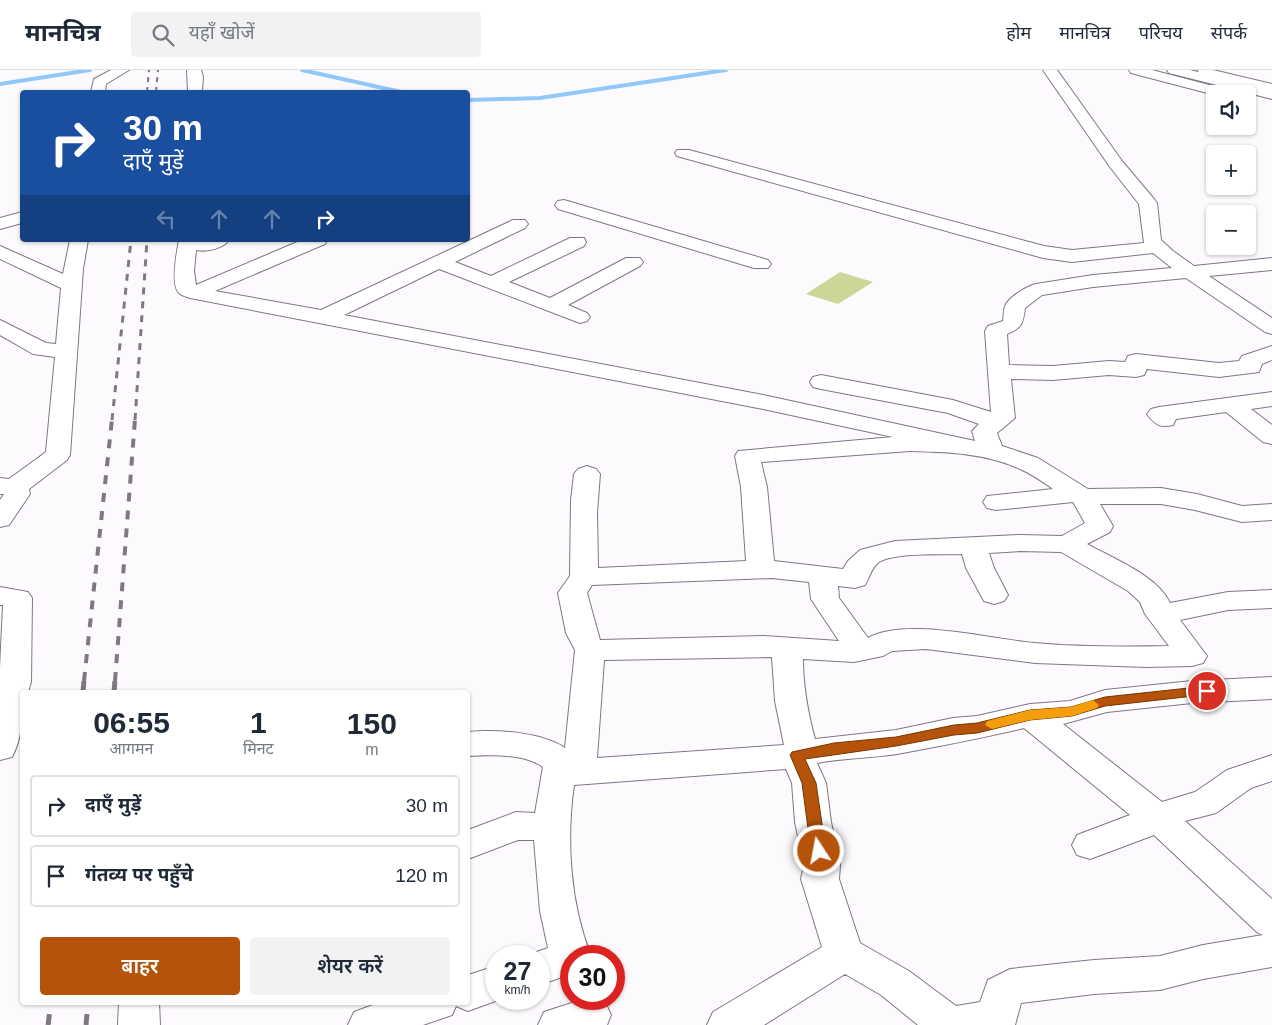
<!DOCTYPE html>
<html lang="hi">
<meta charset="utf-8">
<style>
body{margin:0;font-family:Arial,"Noto Sans Devanagari",sans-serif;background:#f2f2f3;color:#1f2937;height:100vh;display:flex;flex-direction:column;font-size:19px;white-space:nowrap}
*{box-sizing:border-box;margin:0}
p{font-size:16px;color:#747a83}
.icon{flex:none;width:28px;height:28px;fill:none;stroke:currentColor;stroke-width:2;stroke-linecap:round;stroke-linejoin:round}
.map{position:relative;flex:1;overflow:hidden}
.side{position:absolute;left:20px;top:620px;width:450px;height:315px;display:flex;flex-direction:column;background:#fff;border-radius:5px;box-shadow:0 1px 4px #0004}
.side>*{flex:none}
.hud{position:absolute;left:20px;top:20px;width:450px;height:152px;border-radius:5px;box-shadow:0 1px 4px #0004;background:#1a4fa0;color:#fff;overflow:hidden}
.fabs{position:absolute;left:1206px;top:15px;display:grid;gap:10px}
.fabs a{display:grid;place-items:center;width:50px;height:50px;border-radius:5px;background:#fff;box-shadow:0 1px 4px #0004;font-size:25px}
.speed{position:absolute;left:485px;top:875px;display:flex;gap:10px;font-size:25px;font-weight:700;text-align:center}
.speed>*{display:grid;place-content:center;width:65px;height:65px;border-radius:50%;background:#fff;box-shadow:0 1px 4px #0004;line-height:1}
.speed small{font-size:12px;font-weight:400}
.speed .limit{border:8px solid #d22;background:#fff;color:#111}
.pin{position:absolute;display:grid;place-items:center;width:42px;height:42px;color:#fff;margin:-21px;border:2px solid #fff;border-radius:50%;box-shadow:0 1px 5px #0007}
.me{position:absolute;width:55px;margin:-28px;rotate:349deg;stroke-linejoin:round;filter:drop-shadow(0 0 4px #0008)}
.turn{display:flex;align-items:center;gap:18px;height:105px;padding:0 20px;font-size:22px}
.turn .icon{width:65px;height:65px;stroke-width:2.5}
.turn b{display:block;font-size:35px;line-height:42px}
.lanes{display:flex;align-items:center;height:48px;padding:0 20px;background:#0003;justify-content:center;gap:25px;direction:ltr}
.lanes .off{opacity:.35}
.eta{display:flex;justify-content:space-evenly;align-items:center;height:85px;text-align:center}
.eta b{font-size:30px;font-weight:600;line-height:35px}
.cta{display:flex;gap:10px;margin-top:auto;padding:10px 20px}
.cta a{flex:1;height:58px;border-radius:5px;background:#b45309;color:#fff;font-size:20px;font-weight:600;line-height:58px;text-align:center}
.cta a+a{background:#f2f2f3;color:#1f2937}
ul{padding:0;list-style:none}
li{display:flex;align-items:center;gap:15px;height:62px;margin:0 10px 8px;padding:0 10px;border:2px solid #e0e1e3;border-radius:5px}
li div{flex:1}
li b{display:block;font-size:19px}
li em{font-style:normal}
header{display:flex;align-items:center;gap:30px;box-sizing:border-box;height:70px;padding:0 25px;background:#fff;border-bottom:1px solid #e0e1e3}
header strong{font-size:24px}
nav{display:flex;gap:28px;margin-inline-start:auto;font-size:18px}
.search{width:350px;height:45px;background:#f2f2f3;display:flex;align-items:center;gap:12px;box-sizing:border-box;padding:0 18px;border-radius:5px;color:#747a83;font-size:19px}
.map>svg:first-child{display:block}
.green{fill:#cdd598}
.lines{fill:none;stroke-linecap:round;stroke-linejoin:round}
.stream{stroke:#90c8f9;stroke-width:4}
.minor-casing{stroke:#817486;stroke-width:2}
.highway-casing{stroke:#817486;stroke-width:2}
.minor{fill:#fff;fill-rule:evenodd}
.highway{fill:#fff;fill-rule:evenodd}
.rail-far3{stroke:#7e7980;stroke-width:2;stroke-dasharray:5 5;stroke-linecap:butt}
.rail-far2{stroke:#7e7980;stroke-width:3;stroke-dasharray:7 7;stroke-linecap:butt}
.rail-far1{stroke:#7e7980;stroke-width:4;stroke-dasharray:9 9;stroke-linecap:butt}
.rail{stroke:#7e7980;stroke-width:5;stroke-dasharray:11 11;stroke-linecap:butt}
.route{fill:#b45309;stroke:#753606}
.slow{fill:#f59e0b}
</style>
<header>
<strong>मानचित्र</strong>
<div class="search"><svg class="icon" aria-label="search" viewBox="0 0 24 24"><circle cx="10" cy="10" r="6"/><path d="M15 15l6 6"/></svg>यहाँ खोजें</div>
<nav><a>होम</a><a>मानचित्र</a><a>परिचय</a><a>संपर्क</a></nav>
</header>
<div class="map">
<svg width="1272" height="955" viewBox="0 0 1272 955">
<rect width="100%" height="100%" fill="#fdfafe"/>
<path class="green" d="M840,202L873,212L838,234L806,224Z"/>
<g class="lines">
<g class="stream">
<path d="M302,0L401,22"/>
<path d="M0,14L90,0"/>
<path d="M468,30L540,28L726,0"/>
</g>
<g class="minor-casing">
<g id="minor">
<path d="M111,0H129L106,14L105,22H91L94,9Z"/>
<path d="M187,0H201L203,7L202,22H188Z"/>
<path d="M1043,0H1057L1122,91L1154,129L1157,133L1161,170L1173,181L1194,196L1272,188V200L1209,206L1272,248V264L1265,262L1186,208L1093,217L1042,225L1025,238C1023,254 1022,258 1007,264L1009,295L1053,296L1109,291L1125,292L1128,286L1136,284L1219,293L1239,291L1242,286L1272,276V290L1262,294L1259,302L1219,307L1147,299L1144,305L1136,307L1109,305L1053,310L1011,309L1015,348L997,363L1002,376L1038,388L1088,419L1161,418L1197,424L1242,436L1272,434V450L1242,452L1195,440L1161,434H1100L1113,456L1110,462L1087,474C1112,488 1158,506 1170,533L1228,522L1272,520V538L1228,540L1180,550L1207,586L1203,593L1192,596L1146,597L1035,593L926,579L892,581L883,586L854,592L803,589C803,616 808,643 815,669L896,660L953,648L977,646L1030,634L1070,631L1105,620L1192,611L1272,607V629L1192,633L1107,642L1063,654L1162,732L1195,722L1227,700L1272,685V711L1251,718L1216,743L1185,751L1272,829V897L1203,909L1160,920L1094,924L1021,933L1015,955H918L881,925L845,904L764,955H707L713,942L822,877L801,809L804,795L795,752L792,713L786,699L574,715C566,770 570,833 591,886H571V904L539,915V886H525L548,878L540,841L534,770H518L468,789V760L516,742L535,743L543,697C524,683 490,685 468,686V662C495,659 542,662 565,678L575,580L566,563L558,523L570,506L571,430L574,404L578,399L587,396L596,399L600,404L597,442L598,498L746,491L741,417L735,386L738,381L893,367L763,339L190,228C187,227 181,225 179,223C170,215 177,181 179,170H229C223,179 206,182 196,180L194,201L196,215L302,170H327L325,174L215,221L321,240L513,150H525L528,154L525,158L455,192L491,206L570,168H584L586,172L584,176L509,212L550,228L626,188H640L643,192L640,196L568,235L587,243L590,247L587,251L580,253L439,199L344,245L763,325L975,371L972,361L979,354L948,343L821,319L813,317L810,312L813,307L821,305L953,330L991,342L985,261L988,256L1003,251C1004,246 1003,239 1006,234C1011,226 1027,216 1036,214L1093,205L1172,198L1153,183L1072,192L1043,188L677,86L675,83L677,80H689L1044,176L1072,180L1144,173L1139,134L1110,97ZM910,381C947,382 986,383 1020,399C1032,404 1043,412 1053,419L987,426L983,432L987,438L996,440L1073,432L1085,453L1062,466L1020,465L895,471L860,480L848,491L843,499L774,491L767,417L761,392ZM1020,481L1061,482L1128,521L1140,532L1145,544L1169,576C1124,577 1078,577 1034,573C990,569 906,547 868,568L839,528L838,516L855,518L865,515C870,507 871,498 879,492C896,482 941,485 962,484L966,498L984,531L994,534L1004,531L1008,525L994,498L989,483ZM772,508L809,512L811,529L839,571L764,566L600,570L587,523L592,515ZM772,587L775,631L784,675L597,688L604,590ZM1024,658L1130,745L1077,765L1072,775L1077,785L1090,789L1154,765L1258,863L1263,865L1203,875L1160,886L1094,890L1010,899L988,910L980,932L956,936L909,901L860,873L839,809L840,795L831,752L826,713L817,693C844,688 871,688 897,684C940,676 982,668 1024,658Z"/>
<path d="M1129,0H1152L1232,21L1234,24L1215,25L1131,3Z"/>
<path d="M1198,0H1213L1272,14V22L1199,5Z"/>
<path d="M564,130L768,190L771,194L768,198H754L558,139L555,135L558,131Z"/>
<path d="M22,142V153L0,159V148Z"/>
<path d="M70,170H88L83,199L70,385L67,390L29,419L30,424L9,455L0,457V430L4,424H0V408L9,409L46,382L55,287L33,284L0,265V250L46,273L56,274L61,218L0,189V176L63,204Z"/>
<path d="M1272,322V336L1251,339L1272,355V374L1263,372L1226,342L1176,349L1173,355C1161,358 1155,355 1147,344L1151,339L1159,337Z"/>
<path d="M0,517L28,522L32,528L31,612L28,622H22C22,644 23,667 12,687L0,690V598L3,535H0Z"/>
<path d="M496,896V929H501L468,941L456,936L452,945L423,955H348L354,942L381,932H468V905Z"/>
<path d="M584,929H597L605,932L611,945L607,955H538L544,942Z"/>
<path d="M119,932H159L160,955H118Z"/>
</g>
</g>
<g class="highway-casing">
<path id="highway" d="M1167,0H1190L1272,21V29L1169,3Z"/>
</g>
<use href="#minor" class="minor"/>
<use href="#highway" class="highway"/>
<g class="rail-far3">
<path d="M147,22L149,0"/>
<path d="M156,22L158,0"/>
</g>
<g class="rail-far2">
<path d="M112,350L131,170"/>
<path d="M135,350L147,170"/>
</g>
<g class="rail-far1">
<path d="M84,611L112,349"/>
<path d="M115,611L135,349"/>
</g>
<g class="rail">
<path d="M83,622L84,610"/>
<path d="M114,622L115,610"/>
<path d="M48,955L51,932"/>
<path d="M86,955L88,932"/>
</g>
</g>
<path class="route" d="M1207,616L1214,621L1212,624L1105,636L1072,646L1030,650L977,663L954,665L896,676L805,689L816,713L826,781L824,785H813L811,781L802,713L790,685L792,682L834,673L896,667L954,655L977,653L1030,640L1071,637L1105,627Z"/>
<path class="slow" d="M1093,630L1099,635L1097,638L1072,646L1030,650L992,659L985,655L987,651L1030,640L1071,637Z"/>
</svg>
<div class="fabs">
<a><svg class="icon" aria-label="sound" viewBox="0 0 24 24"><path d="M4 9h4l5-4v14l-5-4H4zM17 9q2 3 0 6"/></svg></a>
<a>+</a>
<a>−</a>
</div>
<div class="speed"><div>27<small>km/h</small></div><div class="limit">30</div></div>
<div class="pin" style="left:1207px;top:621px;background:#d93025"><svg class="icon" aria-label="arrive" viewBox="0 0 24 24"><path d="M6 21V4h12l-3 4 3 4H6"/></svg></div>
<svg class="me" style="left:819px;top:781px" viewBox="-20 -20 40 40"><circle r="17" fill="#b45309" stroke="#fff" stroke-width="3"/><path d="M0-11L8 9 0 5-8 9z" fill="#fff"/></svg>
<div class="hud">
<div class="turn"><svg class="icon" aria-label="right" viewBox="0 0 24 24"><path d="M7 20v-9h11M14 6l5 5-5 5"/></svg><div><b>30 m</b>दाएँ मुड़ें</div></div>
<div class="lanes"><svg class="icon off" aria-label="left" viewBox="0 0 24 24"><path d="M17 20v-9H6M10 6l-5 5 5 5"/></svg><svg class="icon off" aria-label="ahead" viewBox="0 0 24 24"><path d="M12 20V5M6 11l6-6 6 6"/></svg><svg class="icon off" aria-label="ahead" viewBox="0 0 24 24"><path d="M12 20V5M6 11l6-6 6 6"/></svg><svg class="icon" aria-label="right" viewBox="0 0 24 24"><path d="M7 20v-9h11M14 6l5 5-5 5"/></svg></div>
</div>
<section class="side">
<div class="eta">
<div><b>06:55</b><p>आगमन</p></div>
<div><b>1</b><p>मिनट</p></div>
<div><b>150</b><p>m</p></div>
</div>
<ul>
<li><svg class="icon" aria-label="right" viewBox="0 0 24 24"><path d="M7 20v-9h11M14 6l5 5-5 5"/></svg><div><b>दाएँ मुड़ें</b></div><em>30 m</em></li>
<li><svg class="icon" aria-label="arrive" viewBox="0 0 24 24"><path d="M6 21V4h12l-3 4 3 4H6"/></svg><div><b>गंतव्य पर पहुँचे</b></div><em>120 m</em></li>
</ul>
<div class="cta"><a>बाहर</a><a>शेयर करें</a></div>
</section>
</div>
